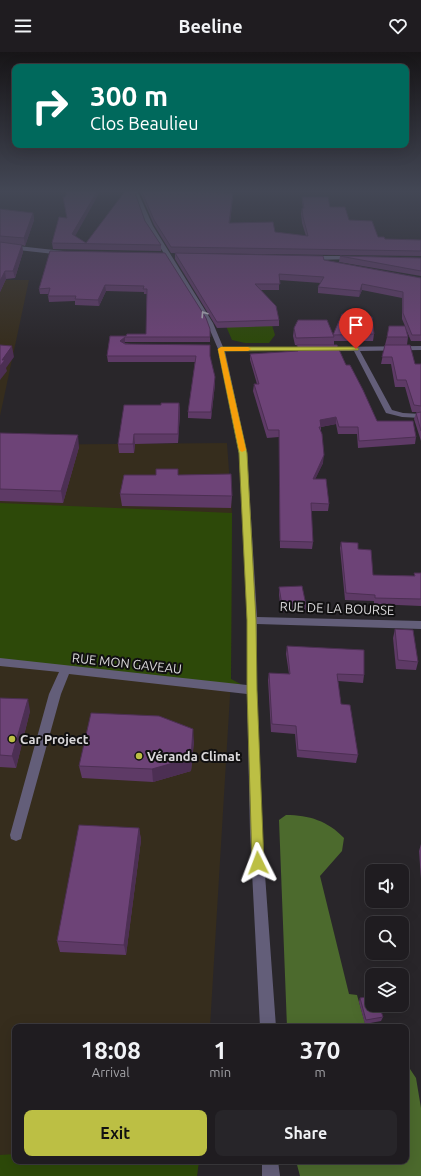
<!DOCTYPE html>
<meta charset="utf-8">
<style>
body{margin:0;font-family:Ubuntu,sans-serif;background:#272529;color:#f1f3f6;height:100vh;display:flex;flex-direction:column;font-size:15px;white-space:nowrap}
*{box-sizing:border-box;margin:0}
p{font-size:13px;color:#a1a1a5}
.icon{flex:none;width:22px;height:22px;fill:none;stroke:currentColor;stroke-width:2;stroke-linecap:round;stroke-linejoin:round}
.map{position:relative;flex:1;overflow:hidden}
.drawer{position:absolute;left:12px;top:972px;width:397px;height:140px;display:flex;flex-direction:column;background:#1f1c20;border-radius:8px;box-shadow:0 4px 16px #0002,0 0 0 1px #3c3a3e}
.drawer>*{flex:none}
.hud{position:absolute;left:12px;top:12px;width:397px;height:84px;border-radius:8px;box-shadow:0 4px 16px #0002,0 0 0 1px #3c3a3e;background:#00695c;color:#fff;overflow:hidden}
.controls{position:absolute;left:365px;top:812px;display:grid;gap:8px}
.controls a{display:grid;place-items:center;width:44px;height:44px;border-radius:8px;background:#1f1c20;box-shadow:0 4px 16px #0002,0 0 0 1px #3c3a3e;font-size:20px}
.pin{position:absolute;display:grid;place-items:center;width:34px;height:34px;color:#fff;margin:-41px -17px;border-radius:50% 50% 50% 0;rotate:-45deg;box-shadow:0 0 4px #0007}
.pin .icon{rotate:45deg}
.me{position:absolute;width:44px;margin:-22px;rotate:357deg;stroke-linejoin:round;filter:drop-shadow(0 0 3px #0008)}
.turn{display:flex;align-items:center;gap:14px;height:84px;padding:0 12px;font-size:18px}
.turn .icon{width:52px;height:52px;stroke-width:2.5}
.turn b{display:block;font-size:28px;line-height:34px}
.eta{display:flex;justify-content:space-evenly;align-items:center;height:68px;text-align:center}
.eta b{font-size:24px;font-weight:600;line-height:28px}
.button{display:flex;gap:8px;margin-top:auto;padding:8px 12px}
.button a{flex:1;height:46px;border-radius:8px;background:#bcbf44;color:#111;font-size:16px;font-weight:600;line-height:46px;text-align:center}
.button a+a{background:#272529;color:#f1f3f6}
header{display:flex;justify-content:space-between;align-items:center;height:52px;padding:0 12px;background:#1f1c20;font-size:18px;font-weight:600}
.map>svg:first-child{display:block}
.industrial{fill:#362d1d}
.green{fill:#2d4909}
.forest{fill:#4c6a2d}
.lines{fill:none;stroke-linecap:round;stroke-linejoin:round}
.minor{fill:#635e79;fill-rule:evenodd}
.wall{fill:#5e3a66}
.shaded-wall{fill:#4c2f53}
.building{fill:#6d4377;stroke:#4c2f53}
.oneway{stroke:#aaa7b3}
.route{fill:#bcbf44;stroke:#7a7c2c}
.slow{fill:#f59e0b}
.poi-dot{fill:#bcbf44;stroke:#111011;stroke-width:1.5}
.labels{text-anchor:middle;stroke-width:4;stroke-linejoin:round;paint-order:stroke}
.street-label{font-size:13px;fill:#dad8da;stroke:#111011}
.poi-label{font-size:13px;font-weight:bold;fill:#dad8da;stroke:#111011;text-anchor:start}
</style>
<header><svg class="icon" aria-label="menu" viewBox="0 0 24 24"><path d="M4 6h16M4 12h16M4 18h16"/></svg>Beeline<svg class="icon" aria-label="heart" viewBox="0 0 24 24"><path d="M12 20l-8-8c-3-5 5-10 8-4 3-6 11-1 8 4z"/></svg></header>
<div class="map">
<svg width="421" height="1124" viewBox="0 0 421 1124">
<rect width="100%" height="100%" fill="#29262a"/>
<g class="industrial">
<path d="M0,228H29L0,364Z"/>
<path d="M227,391L232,461L231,627L210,975H15V1109H199L197,1124H0V393Z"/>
</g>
<g class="green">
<path d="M272,273L275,283L269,291H245L232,288L226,274Z"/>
<path d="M0,451L232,461L231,627L252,638L0,610Z"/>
<path d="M15,1102V1109H199L197,1124H0V1103Z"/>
</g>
<g class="forest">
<path d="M286,763C309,763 328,769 344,786L342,799L320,824L349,942L357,943L365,971L370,975H287L279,768Z"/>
<path d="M406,1011L416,1026L421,1056V1124H300L296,1109H406Z"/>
</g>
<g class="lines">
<g class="minor">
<path d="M133,138H137L153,174L213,271L223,295H311L314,297L311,299H225L247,401L257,565L421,569V577L257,572V638L262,781L276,975H260L250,781L247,642L69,622L61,642L22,783L21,787L16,789L11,787L10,783L49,642L59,620L0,614V606L247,633V568L239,401L218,297L207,271L147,174Z"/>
<path d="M0,192L63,199L66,201L63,203L0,196Z"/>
<path d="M353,204L356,206L355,207L311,208L308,206L311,204Z"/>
<path d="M421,294V298L360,299L392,358L403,361L421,362V366L402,365L386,361L354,299H327L324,297L327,295Z"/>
<path d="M262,1109H278L280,1124H262Z"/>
</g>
</g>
<g class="wall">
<path d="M139,138H197V140L233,141L230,171L275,180L306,184L302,171L301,162L302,156H303L302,150V145L330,155L349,168L378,185L385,187L421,188V204L171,201L154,173Z"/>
<path d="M63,145L75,184L86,191L145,169L161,193V199L53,197L52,191L67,166Z"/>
<path d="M0,157L33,161L34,168L25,194L22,193L23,200L15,226L6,227L0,240Z"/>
<path d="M165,201L210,277V290H125L124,291L210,304L215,332L211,367L188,366V360L195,310H108L107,304L110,284H126L146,282L147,242H144V240L106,239L99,254L75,253V249L49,250L48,244L49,242H40L39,237Z"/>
<path d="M175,201L324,208L421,226V289H411L406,277L408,285L407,293H385L387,285L405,274L402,267V246L362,238L359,245L318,241V235L321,231L279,228V238H260L279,268V274L217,276L175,207Z"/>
<path d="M340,204L421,206V224L339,210Z"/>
<path d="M294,276L333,282H374L373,289H334V293L346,313L377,369L416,385L415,392L358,396L357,382H338L336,372L321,375V379L323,411L315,427L329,452L328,459H311L313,490L312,497L280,496L279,385L267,386L253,339L254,332H257L250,308V302L297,299V293H313H295L293,284Z"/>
<path d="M385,293L415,312H421V389L414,367L416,361L417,360H412L405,335H395L391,312H381Z"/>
<path d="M179,351L180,360L178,391L135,392L134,401H119L118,392L161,353Z"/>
<path d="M0,381L79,395L63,451L0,449Z"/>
<path d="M178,423L232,444L231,456L122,454L120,442Z"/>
<path d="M341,490L358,497L373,523L414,524V521H421V554L374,552V549L345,548L340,496Z"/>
<path d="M279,535L306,553L305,561L281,560L279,543Z"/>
<path d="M395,577L418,610L416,618L396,617L393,586Z"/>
<path d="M287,594L364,623L363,631L338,629L341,652L358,703L356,711L297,705L295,682L271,680L268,628L269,621L289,622L286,602Z"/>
<path d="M0,646L30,659L16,716L0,715Z"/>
<path d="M194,689L191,719L153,730L82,726L79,714Z"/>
<path d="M139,776L141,788L126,903L60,900L57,889Z"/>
<path d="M421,792V827L419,799Z"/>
<path d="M360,946L383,965L381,969L365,972L359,950Z"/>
</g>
<g class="shaded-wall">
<path d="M98,138H101L73,188L72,182Z"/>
<path d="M233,141V147L229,177V171Z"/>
<path d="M33,161L34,168L25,194L24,186Z"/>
<path d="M22,193L23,200L15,226L13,219Z"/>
<path d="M5,219L6,227L0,240V229Z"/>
<path d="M362,232V238L359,245L360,239Z"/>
<path d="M105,233L106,239L99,254L98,248Z"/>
<path d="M125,285V290L121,294L120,289Z"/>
<path d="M12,294L14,305L6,316L7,319L0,328V314L2,308Z"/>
<path d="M215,325V332L211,367V360Z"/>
<path d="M179,351L180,360L178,391V382Z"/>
<path d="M336,365V372L320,375V368Z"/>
<path d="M134,382L135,392L134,401L133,392Z"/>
<path d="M78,383L79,395L63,451L61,439Z"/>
<path d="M324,403L323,411L312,434L313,427Z"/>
<path d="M28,647L30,659L16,716L12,704Z"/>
<path d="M193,677L194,689L191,719L153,730L152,717Z"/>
<path d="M139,776L141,788L126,903L124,893Z"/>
</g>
<g class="building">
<path d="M67,138H98L72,182L86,191L126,138H134L145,169L161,193L52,191L59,165L67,166L63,145H65Z"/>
<path d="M141,138H195L194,140L233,141L229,171L273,170L275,180L308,184L303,165L302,156H304L302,145H328L330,155H345L349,168L372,169L378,185H384L385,187L421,188V199L171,195L154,168Z"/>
<path d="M0,157L33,161L24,186L0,184Z"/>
<path d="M0,190L22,193L13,219H5L0,229Z"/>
<path d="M50,199L165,201L206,266L210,277V285H125L120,289L125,292L210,293V304L215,325L211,360H188L196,304H107L110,284H126L127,282H146L147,237H143L144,234L105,233L98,248L75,247L76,244H48L50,236L39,237Z"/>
<path d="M175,201L323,204L324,208L421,226V283H412L403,261V240L362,232L360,239L318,235L324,225L279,222L280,232H255L276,254L279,268L217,270Z"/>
<path d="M340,204L421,206V219Z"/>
<path d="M342,262L372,265L374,282L333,283Z"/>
<path d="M298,268H327L334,285L296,286L294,276Z"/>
<path d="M389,274H405L408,285H387Z"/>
<path d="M0,293L12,294L2,308H5L0,314Z"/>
<path d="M297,293H337L346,313H350L363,338L377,369H413L416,385L359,389L358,375H339L336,365L320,368L321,375H319L322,382L324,403L313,427H326L329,452L311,451L313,490L280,489L279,378H268L254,332H259L250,302L298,299Z"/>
<path d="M385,293H410L415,312H421V354L414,353L406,328H397L392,305H382Z"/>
<path d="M161,351H179L178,382H134L133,392H118L124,353H161Z"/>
<path d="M421,360V379L416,361Z"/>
<path d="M0,381L78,383L61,439L0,437Z"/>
<path d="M156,417H178V423L231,422L232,444L120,442L124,423H156Z"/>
<path d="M341,490L358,491V497L371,498L373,523L415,524L414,521H421V547L375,546V543L346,541Z"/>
<path d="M302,534L306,553H282L279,535Z"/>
<path d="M395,577L413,578L418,610L398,608Z"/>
<path d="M287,594L364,598V623L337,622L341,652L350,653L358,703L298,698L296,674L272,672L269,621L290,622Z"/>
<path d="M0,646L28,647L12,704L0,703Z"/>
<path d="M91,661L159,664L193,677L191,706L152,717L79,714Z"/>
<path d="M79,773L139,776L124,893L57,889Z"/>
<path d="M372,944V953H379L383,965L366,968L360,946Z"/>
</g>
<defs><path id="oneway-chevron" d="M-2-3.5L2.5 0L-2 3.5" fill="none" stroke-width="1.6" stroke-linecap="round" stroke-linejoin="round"/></defs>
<use class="oneway" href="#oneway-chevron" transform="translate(204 262) rotate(-123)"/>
<linearGradient id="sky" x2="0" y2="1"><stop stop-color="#171517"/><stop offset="0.47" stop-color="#434755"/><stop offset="1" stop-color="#434755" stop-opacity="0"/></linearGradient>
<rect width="421" height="296" fill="url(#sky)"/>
<path class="route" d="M356,295L359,297L358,298L224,299L247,401L256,568L257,638L264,811L262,815L258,817L254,815L252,811L247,638V568L239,401L218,297L221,295Z"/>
<path class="slow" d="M221,295H248L251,297L248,299H224L246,398L242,400L239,398L218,297Z"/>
<g class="poi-dot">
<circle cx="12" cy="687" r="4"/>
<circle cx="139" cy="704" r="4"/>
</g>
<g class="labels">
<g class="street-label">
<text transform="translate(337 556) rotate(2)" y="5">RUE DE LA BOURSE</text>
<text transform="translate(127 611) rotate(6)" y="5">RUE MON GAVEAU</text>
</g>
<g class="poi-label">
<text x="20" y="692">Car Project</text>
<text x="147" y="709">Véranda Climat</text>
</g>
</g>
</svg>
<div class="controls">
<a><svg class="icon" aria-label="sound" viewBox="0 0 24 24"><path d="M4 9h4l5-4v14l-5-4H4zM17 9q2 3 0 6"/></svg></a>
<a><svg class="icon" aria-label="search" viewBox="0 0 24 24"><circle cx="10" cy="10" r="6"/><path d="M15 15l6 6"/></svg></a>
<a><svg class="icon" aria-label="layers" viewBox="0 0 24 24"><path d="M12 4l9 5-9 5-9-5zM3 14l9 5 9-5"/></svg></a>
</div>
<div class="pin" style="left:356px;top:297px;background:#d93025"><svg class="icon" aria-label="arrive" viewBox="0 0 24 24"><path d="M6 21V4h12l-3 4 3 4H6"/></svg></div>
<svg class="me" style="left:258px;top:811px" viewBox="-20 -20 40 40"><path d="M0-17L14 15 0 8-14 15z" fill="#bcbf44" stroke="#fff" stroke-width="4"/></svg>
<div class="hud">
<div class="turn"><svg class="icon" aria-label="right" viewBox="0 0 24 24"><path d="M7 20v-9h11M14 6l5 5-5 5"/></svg><div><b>300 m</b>Clos Beaulieu</div></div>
</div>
<section class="drawer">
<div class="eta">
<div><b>18:08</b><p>Arrival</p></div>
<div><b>1</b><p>min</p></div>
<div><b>370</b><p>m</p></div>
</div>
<div class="button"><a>Exit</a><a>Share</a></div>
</section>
</div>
